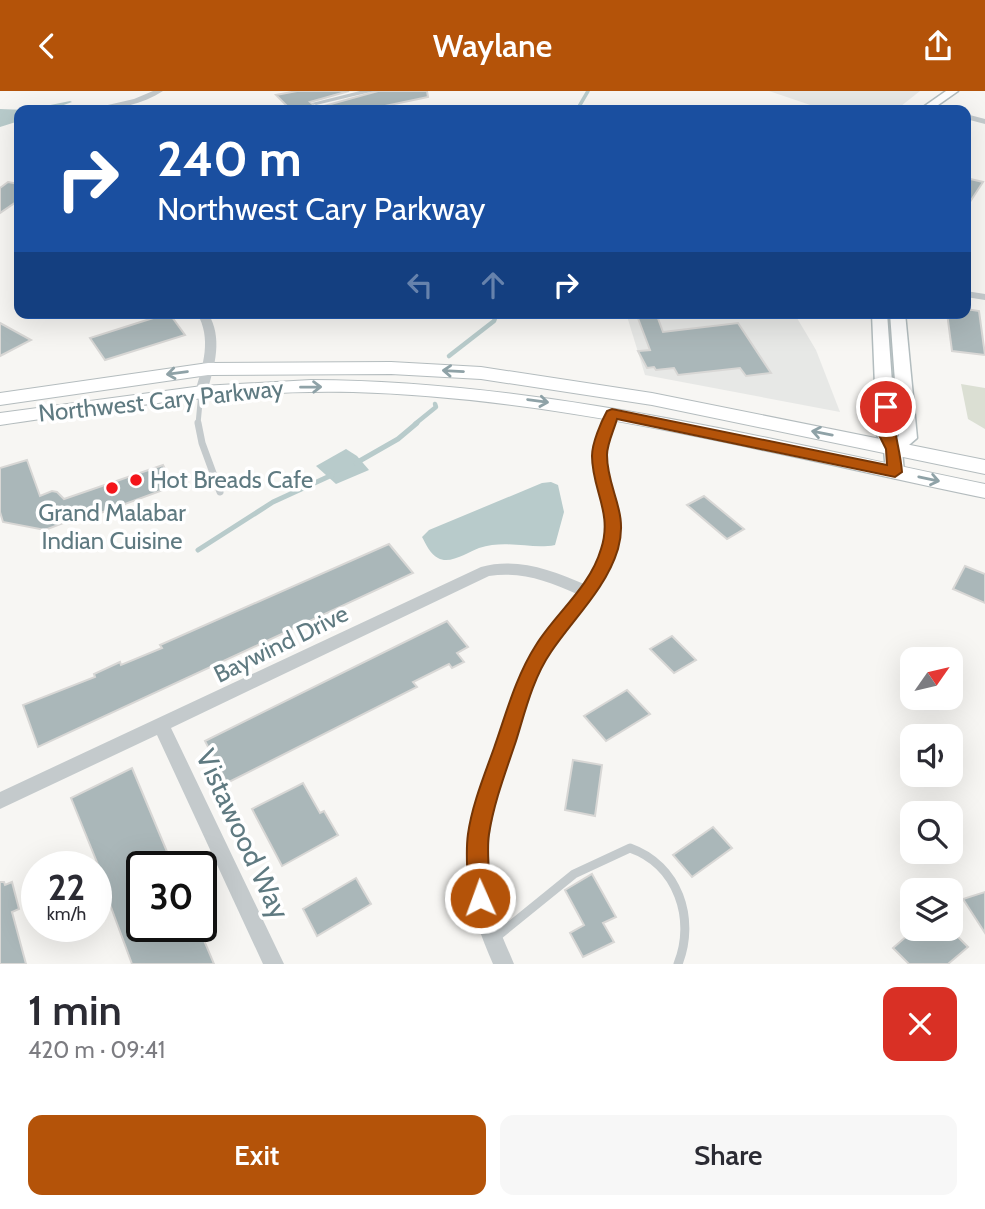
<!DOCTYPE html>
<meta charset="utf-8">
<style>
body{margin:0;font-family:Cabin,sans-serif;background:#f7f7f7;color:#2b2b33;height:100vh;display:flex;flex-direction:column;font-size:26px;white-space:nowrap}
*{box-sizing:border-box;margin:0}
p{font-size:23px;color:#7c7c81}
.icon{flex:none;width:38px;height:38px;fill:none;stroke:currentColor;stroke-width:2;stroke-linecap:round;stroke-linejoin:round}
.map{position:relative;height:873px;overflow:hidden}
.side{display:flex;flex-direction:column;background:#fff;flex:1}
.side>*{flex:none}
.guide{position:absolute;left:14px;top:14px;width:957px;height:214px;border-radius:14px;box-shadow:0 7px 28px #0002;background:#1a4fa0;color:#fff;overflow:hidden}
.needle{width:46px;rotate:56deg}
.controls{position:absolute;left:900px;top:556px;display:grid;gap:14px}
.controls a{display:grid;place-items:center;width:63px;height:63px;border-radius:14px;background:#fff;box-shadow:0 7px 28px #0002;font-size:35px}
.speed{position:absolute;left:21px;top:760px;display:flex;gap:14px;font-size:35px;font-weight:700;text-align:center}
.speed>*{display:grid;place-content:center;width:91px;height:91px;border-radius:50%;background:#fff;box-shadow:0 7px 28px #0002;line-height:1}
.speed small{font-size:18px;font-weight:400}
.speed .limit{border:4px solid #111;border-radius:10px;background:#fff;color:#111}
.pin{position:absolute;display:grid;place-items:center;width:60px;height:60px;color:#fff;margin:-30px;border:4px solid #fff;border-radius:50%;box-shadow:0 2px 7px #0007}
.me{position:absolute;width:77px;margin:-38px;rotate:358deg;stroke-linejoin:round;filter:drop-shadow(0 0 5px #0008)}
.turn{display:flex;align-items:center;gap:24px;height:147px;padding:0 28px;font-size:32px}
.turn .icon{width:91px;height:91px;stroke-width:2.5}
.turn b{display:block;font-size:49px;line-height:60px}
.lanes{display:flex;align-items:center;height:66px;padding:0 28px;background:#0003;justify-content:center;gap:35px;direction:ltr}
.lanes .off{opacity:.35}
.round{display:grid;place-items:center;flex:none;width:74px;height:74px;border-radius:14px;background:#f7f7f7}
.overview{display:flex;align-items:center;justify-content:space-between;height:119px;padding:0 28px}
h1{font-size:42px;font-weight:600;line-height:52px}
.cta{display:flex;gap:14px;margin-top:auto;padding:14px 28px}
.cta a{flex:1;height:80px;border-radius:14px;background:#b45309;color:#fff;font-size:28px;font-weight:600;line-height:80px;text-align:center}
.cta a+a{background:#f7f7f7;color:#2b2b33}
header{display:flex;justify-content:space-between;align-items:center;height:91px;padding:0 28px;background:#b45309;color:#fff;font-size:32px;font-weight:600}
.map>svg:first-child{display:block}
.built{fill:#e7e8e6}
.green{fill:#dbdfd3}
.water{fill:#b8cbcb}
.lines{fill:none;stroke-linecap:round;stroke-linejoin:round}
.stream-far2{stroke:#b8cbcb;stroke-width:3.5}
.stream-far1{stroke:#b8cbcb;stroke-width:4.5}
.stream{stroke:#b8cbcb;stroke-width:5}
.building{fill:#aab7b9;stroke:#d8d7d5;stroke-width:2}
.secondary-casing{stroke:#b3bdbf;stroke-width:3}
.primary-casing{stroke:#b4bcbe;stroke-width:2}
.lane-far2{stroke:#c4cacc;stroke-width:5}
.lane-far1{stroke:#c4cacc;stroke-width:7}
.lane{stroke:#c4cacc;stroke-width:9}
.street{fill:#c4cacc;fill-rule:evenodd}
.secondary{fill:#fff;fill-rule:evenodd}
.primary{fill:#fff;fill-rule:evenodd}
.oneway{stroke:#8fa2a7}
.route{fill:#b45309;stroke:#753606;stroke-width:2}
.poi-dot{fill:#f4151b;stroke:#fff;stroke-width:2.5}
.labels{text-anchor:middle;stroke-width:7;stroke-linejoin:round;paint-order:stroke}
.street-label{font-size:24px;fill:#5f7a81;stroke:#fff}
.poi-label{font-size:24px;fill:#5f7a81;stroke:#fff;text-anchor:start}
.near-street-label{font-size:28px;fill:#5f7a81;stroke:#fff}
</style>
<header><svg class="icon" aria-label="back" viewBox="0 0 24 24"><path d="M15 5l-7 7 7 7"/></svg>Waylane<svg class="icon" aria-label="share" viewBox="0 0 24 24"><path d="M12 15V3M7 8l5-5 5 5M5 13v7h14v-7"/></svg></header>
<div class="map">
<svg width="985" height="873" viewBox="0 0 985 873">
<rect width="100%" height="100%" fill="#f7f6f3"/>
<g class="built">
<path d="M769,0H920L901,15L885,19H825Z"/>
<path d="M626,222H794L816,259L840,321L645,284Z"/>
</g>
<path class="green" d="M961,293L985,297V338L968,328Z"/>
<g class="water">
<path d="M70,10L72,11L50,19H19V30L0,36V18L26,19Z"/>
<path d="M346,358L357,365L369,379L336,393L316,375Z"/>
<path d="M551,391L558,394L564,421L555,454C532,459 507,448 479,457C468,461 450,474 438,467C430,463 426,453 422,446L429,439L542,392Z"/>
</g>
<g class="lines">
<path class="stream-far2" d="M577,19L588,0"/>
<g class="stream-far1">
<path d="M449,265L494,230L497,222"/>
<path d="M415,333L436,316L435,313"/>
</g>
<g class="stream">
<path d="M356,372L398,348L417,332"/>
<path d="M198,459L273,411L332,384"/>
</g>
</g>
<g class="building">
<path d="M297,0H349L310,11L317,17L378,0H427L428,6L380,16L384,19H291L276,4Z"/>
<path d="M966,87L983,91L966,117Z"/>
<path d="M8,91L19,93V109L0,122V97Z"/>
<path d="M966,218L979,220L985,264L952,260L947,222H966Z"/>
<path d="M169,222L185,244L105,269L90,247Z"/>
<path d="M636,222H656L663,241L738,232L771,282L746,285L740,277L678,284L674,277L656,279L654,276L647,277L638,260L650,259Z"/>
<path d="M0,232L31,249L0,265Z"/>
<path d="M27,369L40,405L52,400L57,401L64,408L163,374L174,395L73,432L71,429L45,439L3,431L0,421V377Z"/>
<path d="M704,405L744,438L727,448L687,414Z"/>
<path d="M389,453L413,482L38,656L23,614L95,586L94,583L120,571L121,574L162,557L160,554Z"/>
<path d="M965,475L985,483V512L953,498Z"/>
<path d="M447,530L468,556L457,562L464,571L452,577L449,573L413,591L417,596L227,692L205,650Z"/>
<path d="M672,545L696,569L674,582L650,558Z"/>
<path d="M627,599L650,623L606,650L584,625Z"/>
<path d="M573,669L602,674L595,725L565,719Z"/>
<path d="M132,677L173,775H142V835H198L214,873H132L108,808L111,806L71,707Z"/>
<path d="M303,692L320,722L324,720L338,744L282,775L252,718Z"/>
<path d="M713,736L732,757L692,786L673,764Z"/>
<path d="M592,783L616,826L603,832L614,851L583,866L570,842L584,834L565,799Z"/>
<path d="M356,787L371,813L317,845L303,818Z"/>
<path d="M0,791H4L5,794L12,791L19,818L12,821L26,873H0Z"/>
<path d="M985,801V842L963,808Z"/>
<path d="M915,838H950L968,856L948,873H909L893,857Z"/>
</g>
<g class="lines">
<g class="secondary-casing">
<g id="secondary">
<path d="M946,0H958L931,19H919Z"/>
<path d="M872,222H887L896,347L899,345L890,222H905L917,347L902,360L904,381L895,387L886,381L884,358L877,344Z"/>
</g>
</g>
<g class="primary-casing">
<g id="primary">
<path d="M391,271L481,276L652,302L985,369V383L652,314L481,288L391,283L208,284L0,314V302L208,272Z"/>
<path d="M311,289C540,290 762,347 985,393V407C776,364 567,307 353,301C235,298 117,317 0,334V322L202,295Z"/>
</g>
</g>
<path class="lane-far2" d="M198,333L201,301"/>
<path class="lane-far1" d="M198,332L202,352L220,401"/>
<path class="lane" d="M495,847L574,783L630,757C678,774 696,828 678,873"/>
<g class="street">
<path d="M153,0H163C142,14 111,20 86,19L134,8Z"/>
<path d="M360,0H375L316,14L312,12Z"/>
<path d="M929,15L944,17L945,19H926V15Z"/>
<path d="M966,23L985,28V33L966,28Z"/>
<path d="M966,200L985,203V209L966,206Z"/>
<path d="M197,222H208C223,247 215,274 207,301L201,305L195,301C203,274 212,248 197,222Z"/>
<path d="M612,319L618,323C613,336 606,349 605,363C604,396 626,423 617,457C606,499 569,527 548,563C534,586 527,612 519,637C503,685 485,736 488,787C489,819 502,844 514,873H493C481,845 470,817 469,787C467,738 483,692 499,647C509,616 519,586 535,558C546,538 562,521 577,503C548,490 521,480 489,485L171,637L284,873H263L157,644L0,718V701L481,476C516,466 552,479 584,493C594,478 603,462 605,443C610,402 581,381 600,336C603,329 605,322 612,319Z"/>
</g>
<use href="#secondary" class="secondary"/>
<use href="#primary" class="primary"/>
</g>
<defs><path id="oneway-shaft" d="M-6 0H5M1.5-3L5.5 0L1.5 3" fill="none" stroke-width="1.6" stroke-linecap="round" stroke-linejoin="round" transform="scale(1.75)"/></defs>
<g class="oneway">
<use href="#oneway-shaft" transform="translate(453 280) rotate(-177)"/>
<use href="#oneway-shaft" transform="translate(177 282) rotate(173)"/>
<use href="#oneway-shaft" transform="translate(311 296) rotate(-1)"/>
<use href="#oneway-shaft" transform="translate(538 310) rotate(8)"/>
<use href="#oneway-shaft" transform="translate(822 342) rotate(-169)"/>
<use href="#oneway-shaft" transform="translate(929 388) rotate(12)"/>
</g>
<path class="route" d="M886,312L893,316C893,342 900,356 902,381L895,386L617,328C614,339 607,353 607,364C607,399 629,420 618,458C606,498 573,528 551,561C533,587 525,621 516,650C506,680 494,711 489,743C486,763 490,787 491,807L488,815L480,818L472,815L469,807C468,787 465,764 468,743C472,714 484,685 494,657C506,623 516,585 536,554C556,522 590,496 601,458C613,422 592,399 592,365C592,352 601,331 607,320L612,318L887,374L886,358L879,344V316Z"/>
<g class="poi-dot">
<circle cx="136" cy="389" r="7"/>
<circle cx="112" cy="397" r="7"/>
</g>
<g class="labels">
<g class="street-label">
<text transform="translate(161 310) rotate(-6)" y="8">Northwest Cary Parkway</text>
<text transform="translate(281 553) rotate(-26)" y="8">Baywind Drive</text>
</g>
<g class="poi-label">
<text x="150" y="397">Hot Breads Cafe</text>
<text x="112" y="430" text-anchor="middle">Grand Malabar<tspan x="112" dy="28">Indian Cuisine</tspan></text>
</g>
<g class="near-street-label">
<text transform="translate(243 743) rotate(65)" y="10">Vistawood Way</text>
</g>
</g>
</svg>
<div class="controls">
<a><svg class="needle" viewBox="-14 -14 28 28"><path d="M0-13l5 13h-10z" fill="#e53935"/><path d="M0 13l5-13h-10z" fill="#7c7c81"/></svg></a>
<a><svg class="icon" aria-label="sound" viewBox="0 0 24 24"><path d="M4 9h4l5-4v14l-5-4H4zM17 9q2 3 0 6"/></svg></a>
<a><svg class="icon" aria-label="search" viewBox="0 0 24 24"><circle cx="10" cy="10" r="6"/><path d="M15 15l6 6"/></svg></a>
<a><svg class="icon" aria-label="layers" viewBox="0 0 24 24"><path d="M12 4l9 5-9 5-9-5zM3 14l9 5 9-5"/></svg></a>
</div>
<div class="speed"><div>22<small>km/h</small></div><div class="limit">30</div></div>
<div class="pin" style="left:886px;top:316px;background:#d93025"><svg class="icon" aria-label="arrive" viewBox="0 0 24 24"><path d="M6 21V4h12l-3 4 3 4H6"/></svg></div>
<svg class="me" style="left:480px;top:807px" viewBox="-20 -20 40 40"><circle r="17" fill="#b45309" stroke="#fff" stroke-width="3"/><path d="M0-11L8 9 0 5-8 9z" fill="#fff"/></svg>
<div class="guide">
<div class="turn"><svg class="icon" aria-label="right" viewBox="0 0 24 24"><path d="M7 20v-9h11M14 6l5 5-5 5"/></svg><div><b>240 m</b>Northwest Cary Parkway</div></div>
<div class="lanes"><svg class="icon off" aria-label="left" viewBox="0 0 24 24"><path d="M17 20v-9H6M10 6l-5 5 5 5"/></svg><svg class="icon off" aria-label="ahead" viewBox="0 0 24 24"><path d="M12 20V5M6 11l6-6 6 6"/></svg><svg class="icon" aria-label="right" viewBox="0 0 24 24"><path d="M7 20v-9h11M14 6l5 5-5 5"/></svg></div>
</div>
</div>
<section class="side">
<div class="overview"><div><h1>1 min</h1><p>420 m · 09:41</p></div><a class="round" style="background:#d93025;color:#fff"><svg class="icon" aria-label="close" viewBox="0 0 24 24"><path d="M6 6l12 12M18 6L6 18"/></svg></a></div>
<div class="cta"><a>Exit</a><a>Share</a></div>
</section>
